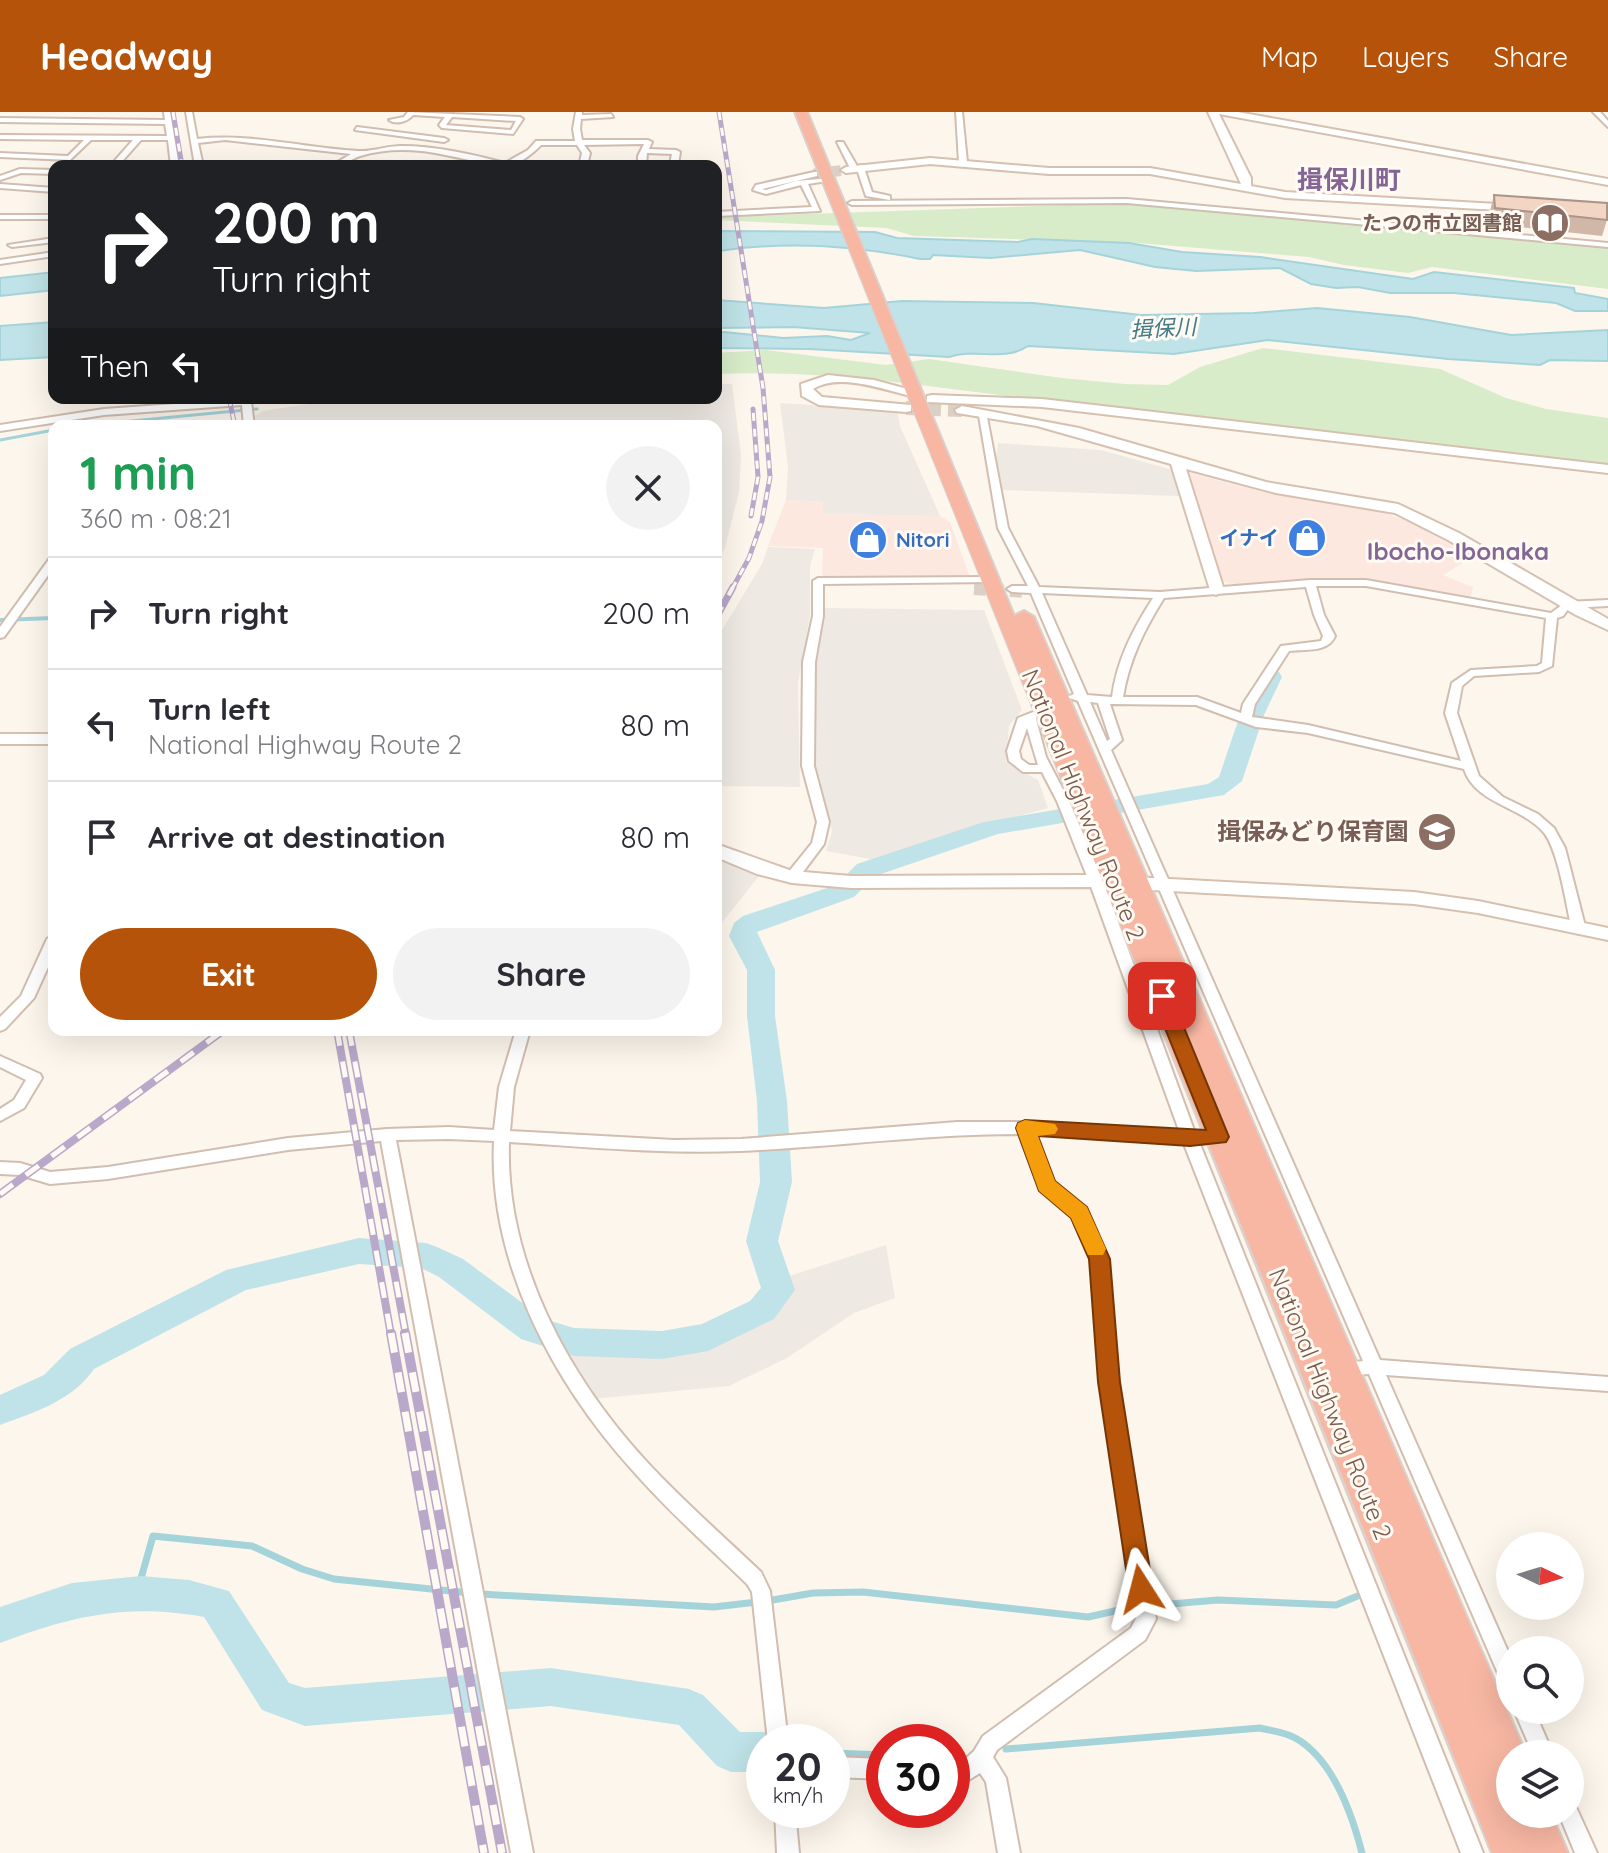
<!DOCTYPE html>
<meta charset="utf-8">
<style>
body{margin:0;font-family:Quicksand,"Noto Sans JP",sans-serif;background:#f2f2f3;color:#2b2b33;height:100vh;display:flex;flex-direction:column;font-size:30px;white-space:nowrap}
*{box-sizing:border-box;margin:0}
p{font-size:26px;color:#7c7c81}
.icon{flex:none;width:44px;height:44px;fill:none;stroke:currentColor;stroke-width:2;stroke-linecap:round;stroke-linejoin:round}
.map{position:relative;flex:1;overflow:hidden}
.details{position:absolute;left:48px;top:308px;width:674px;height:616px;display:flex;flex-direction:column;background:#fff;border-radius:16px;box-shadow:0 8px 32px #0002}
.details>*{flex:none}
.hud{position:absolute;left:48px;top:48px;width:674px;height:244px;border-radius:16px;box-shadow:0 8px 32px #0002;background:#202124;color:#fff;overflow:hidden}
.needle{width:52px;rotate:94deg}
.tools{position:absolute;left:1496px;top:1420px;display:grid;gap:16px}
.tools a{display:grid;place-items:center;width:88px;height:88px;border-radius:50%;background:#fff;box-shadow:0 8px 32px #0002;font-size:40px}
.speed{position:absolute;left:746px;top:1612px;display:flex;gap:16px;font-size:40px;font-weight:700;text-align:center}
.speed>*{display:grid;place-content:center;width:104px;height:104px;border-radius:50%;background:#fff;box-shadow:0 8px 32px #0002;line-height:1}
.speed small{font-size:20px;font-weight:400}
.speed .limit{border:12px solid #d22;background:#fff;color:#111}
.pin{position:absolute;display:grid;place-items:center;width:68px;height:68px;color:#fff;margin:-34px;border-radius:16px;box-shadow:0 4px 12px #0006}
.me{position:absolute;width:88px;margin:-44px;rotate:351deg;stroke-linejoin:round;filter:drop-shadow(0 0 6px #0008)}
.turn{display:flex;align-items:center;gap:28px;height:168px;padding:0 32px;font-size:36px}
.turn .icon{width:104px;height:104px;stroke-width:2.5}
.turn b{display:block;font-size:56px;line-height:68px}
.then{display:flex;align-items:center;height:76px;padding:0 32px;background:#0003;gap:16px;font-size:30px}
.round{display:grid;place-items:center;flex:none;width:84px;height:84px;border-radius:42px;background:#f2f2f3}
.summary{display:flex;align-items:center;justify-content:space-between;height:136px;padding:0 32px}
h1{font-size:48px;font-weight:700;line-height:60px;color:#1e9e55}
.button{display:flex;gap:16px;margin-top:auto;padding:16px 32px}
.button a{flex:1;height:92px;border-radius:48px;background:#b45309;color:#fff;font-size:32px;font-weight:700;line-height:92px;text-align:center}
.button a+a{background:#f2f2f3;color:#2b2b33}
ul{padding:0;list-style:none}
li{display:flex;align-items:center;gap:24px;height:112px;padding:0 32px;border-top:2px solid #e1e1e2}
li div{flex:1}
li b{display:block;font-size:30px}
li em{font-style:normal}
header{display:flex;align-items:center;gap:48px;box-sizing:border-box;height:112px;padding:0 40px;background:#b45309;color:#fff}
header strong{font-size:38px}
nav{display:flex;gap:44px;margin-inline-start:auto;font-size:28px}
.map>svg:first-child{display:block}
.commercial{fill:#fde8e0}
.industrial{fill:#efe9e4}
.green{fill:#d8ecc9}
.water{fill:#bfe3e8;stroke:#a5d3da;stroke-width:2}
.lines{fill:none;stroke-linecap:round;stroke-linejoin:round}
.stream-far2{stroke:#a5d3da;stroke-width:3}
.stream-far1{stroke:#a5d3da;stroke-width:4}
.stream{stroke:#a5d3da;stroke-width:7}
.river{fill:#bfe3e8;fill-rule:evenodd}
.street-tunnel{stroke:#dcd0c4;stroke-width:12;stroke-dasharray:12 6;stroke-linecap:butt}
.secondary-tunnel-far1{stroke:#dcd0c4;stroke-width:11;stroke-dasharray:11 5;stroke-linecap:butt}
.secondary-tunnel{stroke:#dcd0c4;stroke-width:14;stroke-dasharray:14 7;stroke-linecap:butt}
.street-casing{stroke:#d1beb0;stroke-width:4}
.secondary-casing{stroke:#d6c0b0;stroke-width:4}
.highway-casing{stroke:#dad1cd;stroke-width:4}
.street{fill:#fff;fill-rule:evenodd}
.secondary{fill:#fff;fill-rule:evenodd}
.highway{fill:#f7b7a3;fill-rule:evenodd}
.rail-far3-casing{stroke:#b9a8c9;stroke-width:5}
.rail-far2-casing{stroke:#b9a8c9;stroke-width:7}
.rail-far1-casing{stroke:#b9a8c9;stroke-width:8}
.rail-casing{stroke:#b9a8c9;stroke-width:10}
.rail-far3{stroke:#fffaf3;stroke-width:3;stroke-dasharray:8;stroke-linecap:butt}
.rail-far2{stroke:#fffaf3;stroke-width:4;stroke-dasharray:13;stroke-linecap:butt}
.rail-far1{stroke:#fffaf3;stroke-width:5;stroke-dasharray:16;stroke-linecap:butt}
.rail{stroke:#fffaf3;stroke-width:7;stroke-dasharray:20;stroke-linecap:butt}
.wall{fill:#d1b7a8}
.building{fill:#f3d5c3;stroke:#aa9588;stroke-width:2}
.route{fill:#b45309;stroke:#753606;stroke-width:2}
.slow{fill:#f59e0b}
.labels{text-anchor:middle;stroke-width:6;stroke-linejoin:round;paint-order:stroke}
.far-education-label{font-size:20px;font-weight:bold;fill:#785e54;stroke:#fffaf3;text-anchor:end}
.far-shop-label{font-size:20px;font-weight:bold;fill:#366cbe;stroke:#fffaf3;text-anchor:end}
.far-water-label{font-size:22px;font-style:italic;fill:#437c86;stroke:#fffaf3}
.far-quarter-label{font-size:24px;font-weight:bold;fill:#846695;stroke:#fffaf3}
.street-label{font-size:24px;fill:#7a5c4d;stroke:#fffaf3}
.education-label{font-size:24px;font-weight:bold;fill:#785e54;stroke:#fffaf3;text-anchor:end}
.far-district-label{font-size:26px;font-weight:bold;fill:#846695;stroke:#fffaf3}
</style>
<header>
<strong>Headway</strong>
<nav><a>Map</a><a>Layers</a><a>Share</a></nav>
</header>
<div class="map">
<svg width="1608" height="1741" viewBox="0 0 1608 1741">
<rect width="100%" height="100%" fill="#fdf6ec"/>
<g class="commercial">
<path d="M1190,361L1267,381L1384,401L1408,409L1473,445L1443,463L1473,475L1470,488L1363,468L1233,473L1223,469L1187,364Z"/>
<path d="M786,388L823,390V402L940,404L950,410L970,465H822L823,436L768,434Z"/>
</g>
<g class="industrial">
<path d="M716,272H732L741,343L739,380L725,436L716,453V314H254L253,305L263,299L348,286H716Z"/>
<path d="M780,291L897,298L900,314L940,404L823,402V390L786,388L788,355Z"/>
<path d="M998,331L1101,338L1173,358L1179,384L1003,378L996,346Z"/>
<path d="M768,435L815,437L810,454V504L798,571L800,675L716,674V528L762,452Z"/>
<path d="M823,496L984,498L1022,598L1009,614L1006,650L1038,668L1048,696L931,728L881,749L826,739L832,719L813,652L816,536Z"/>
<path d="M716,746L759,764L716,818Z"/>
<path d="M886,1133L895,1186L854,1201L787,1246L729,1274L592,1287L560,1231L634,1241L712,1231L748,1216L774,1197L782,1182L780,1167Z"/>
</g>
<g class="green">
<path d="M1125,91L1608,135V177L1432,155L1408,161L1344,153L1309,145L1137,131L914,124L886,116L716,108V105Z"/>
<path d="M1263,236L1440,257L1506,286L1546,297L1608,306V353C1421,332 1235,309 1048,289C937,276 827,257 716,262V241L766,238L886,253L929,247L1062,266L1125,272L1168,273L1200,255Z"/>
</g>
<g class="water">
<path d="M716,119L875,120L897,126L1018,130L1032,127L1129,131L1182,140L1260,145L1413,167L1434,160L1574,176L1575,181L1608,187V199H1575L1556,191L1454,181H1390L1358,175L1336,176L1311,172L1280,156L1196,159L1155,155L1080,138L990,146L933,143L930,147H920C854,133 786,129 719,139H716Z"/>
<path d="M54,160V178L0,184V166Z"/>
<path d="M716,188L824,196L902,189L1033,191L1141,203L1254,201L1317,196L1410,205L1511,223L1608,218V249L1550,248L1540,253L1448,247L1268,228L1174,242L1028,234C1005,250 976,236 949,245L809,237L716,236V221L724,220L783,226L827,224L851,228L870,221L793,215L716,216Z"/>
<path d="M54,210V245L0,248V214Z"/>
</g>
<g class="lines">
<g class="stream-far2">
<path d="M80,314L257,297"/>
<path d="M0,328L54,318"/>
</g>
<path class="stream-far1" d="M0,508L54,506"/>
<g class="stream">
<path d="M480,1482L714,1495L757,1490"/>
<path d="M136,1484L153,1424L252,1434L302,1457L334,1467L470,1481"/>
<path d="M767,1489L813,1481L863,1480L1088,1505L1137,1494"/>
<path d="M1147,1494L1218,1488L1336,1493L1360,1483"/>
<path d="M1006,1637L1260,1616C1272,1619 1286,1620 1297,1627C1334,1649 1352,1702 1362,1741"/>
<path d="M832,1641L884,1643"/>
<path d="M952,1644L961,1645"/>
</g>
<g class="river">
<path d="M1271,558L1279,560L1282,565L1264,603L1242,669L1224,683L998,722L875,764L854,785L757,820L775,858V904L787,989L792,1070L778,1129L795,1178L774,1207L708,1239L662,1247L574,1244L521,1227L439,1165L421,1156L359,1152L246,1178L94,1257C72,1289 35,1300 0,1313V1283L44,1263L70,1237L226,1158L359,1126L426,1131L437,1135L463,1147L544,1207L574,1216L662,1219L702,1212L750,1189L761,1176L746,1129L760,1070L757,989L747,904V858L729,824L734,811L743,804L836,773L857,752L984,710L1208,672L1219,665L1240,603L1260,565L1263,560Z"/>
<path d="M141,1464L189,1468L229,1479L289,1571L305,1576L551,1556L689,1577L703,1583L740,1620H764L778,1626L780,1630H764V1660H731L717,1654L679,1613L551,1594L305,1614L262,1598L204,1505C127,1491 72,1504 0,1531V1495L72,1471Z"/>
</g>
<path class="street-tunnel" d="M974,477L1026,480"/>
<path class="secondary-tunnel-far1" d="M814,62L846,58"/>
<path class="secondary-tunnel" d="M906,296L962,298"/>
<g class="street-casing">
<g id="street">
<path d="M164,0H170L179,54H171L168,28H141L118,54H110L133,28H91L70,48L0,45V41L68,44L84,28L0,27V23L167,24L165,12L0,10V6L165,8Z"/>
<path d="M186,0H192L197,27C251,21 304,36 358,39C371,40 387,34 401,34C436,34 471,42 505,51L528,38L536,29H575L573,17L576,0H582V3L611,2L613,5L581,7L580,17L582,28H648L652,30L649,37L676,38L680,40L678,52L675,54L670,52L672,42L647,41L646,54H638V44L644,32L584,33L590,41L587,54H579L582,41L577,33H541C534,41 521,50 511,54C502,57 439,40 421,39C401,37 380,38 360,44C349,48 343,54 331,54L351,42L225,28L198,31L203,54H195Z"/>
<path d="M408,0L520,5L523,7L513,22L442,16L439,13L445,5L413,3C407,10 396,13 389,8L404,5ZM452,5L516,9L511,18L446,13Z"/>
<path d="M956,0H962L967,50L963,52L959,50Z"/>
<path d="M1593,0H1600L1608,9V15Z"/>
<path d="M357,15L444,26L448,28L444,30L355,18Z"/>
<path d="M837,30H843L857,54L863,53L872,80L890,84V88L866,84L857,57L851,58Z"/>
<path d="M20,57L54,58V62L21,61L0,68V64Z"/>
<path d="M814,60H817V64L762,77L766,78L796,69L832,66L833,68L808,72L820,99L716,104V100L812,95L801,73L766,82L753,78L756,73Z"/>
<path d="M0,72L54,76V80L0,76Z"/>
<path d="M1127,87L1608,131V135L1127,91L852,93L848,91L852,89Z"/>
<rect x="0" y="103" width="54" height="4"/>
<path d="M54,126V130L12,135L8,133Z"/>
<path d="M54,140V144L0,152V148Z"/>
<path d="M246,287L251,290L254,314H244L242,293L104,303L0,319V313L104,297Z"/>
<path d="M978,298L986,300L1008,416L1039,475L1160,480L1310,468H1366L1551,501L1566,490L1608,488V494L1569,496L1563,504L1557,506L1552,554L1539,560L1474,564L1462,574L1457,601L1479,664L1503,685L1538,702L1554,716L1565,736L1586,818L1579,822L1572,818C1566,792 1559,742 1545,722C1523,694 1476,693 1464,657L1308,621L1256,615L1196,593L1110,592L1122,628L1111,638L1380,1248L1608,1265V1279L1386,1263L1510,1544V1575L1503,1573L1369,1262L1343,1264L1337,1262L1334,1257L1337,1252L1363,1249L1078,589L1067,585L1074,582L1031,481L1012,480L1007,477L1012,474H1028L998,416ZM1316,474H1366L1546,506L1542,551L1537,554L1471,558L1452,571L1445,601L1461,649L1308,613L1252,605L1255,592L1289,539C1305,537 1328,541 1335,524L1324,503ZM1306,475L1314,503L1323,524L1321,529L1281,534L1243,592L1241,601L1197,585H1123C1129,548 1144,518 1164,486ZM1042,481L1153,486C1133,517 1117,548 1112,585L1087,583ZM1090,590L1098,591L1110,627L1107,629Z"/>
<path d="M54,445V455L4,525L0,526V515L50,446Z"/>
<path d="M989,465L993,466V470L823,472V504L815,550L814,654L829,710L824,732L797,768H787L785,765L787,762L812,731L817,710L802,654L803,550L813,504V469L818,466Z"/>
<path d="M1033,600L1039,604L1036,607L1046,645L1069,689L1103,769L1195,1021H1224L1227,1025L1224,1029L1200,1032L1483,1741H1461L1184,1032L1035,1022L1053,1070L1086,1097L1107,1147L1118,1270L1156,1507L1145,1528L997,1638L993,1645L1006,1666L1020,1741H998L986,1670L980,1661L967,1669L952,1668V1648L963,1649L974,1639L983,1624L1131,1516L1136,1506L1100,1270L1091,1147L1074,1105L1040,1077L1019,1022C926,1022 834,1035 740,1039C663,1042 586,1035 509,1030C505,1149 568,1264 646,1349C682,1388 722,1423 761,1460L770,1479L788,1630H768L752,1480L747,1472C709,1435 669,1400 634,1360C554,1272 488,1151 494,1029L449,1027L396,1028L533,1741H511L381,1029L288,1038L108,1067L50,1072L20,1063L0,1062V1050L20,1051L50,1060L108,1055L288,1026L387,1017L449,1015L494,1018L499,975L516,918H530L514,975L510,1019L674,1028L741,1027L957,1010H1025L1180,1021L1089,769L1057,689L1042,660H1023L1009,649L1007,639L1018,606ZM1027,616L1038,653H1029L1021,647L1019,639Z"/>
<path d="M54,823V842L34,886L5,917L0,919V905L21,884L47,827Z"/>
<path d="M0,944L40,962L42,966L24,996L0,1009V997L14,988L26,968L0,955Z"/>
<path d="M1514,1598H1534L1553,1642H1533Z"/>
<path d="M832,1645L884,1647V1667L832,1665Z"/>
<path d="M1570,1692L1576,1695L1597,1741H1575L1559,1702H1570Z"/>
<path d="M775,1698H795L799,1741H777Z"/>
</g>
</g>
<g class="secondary-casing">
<g id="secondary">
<path d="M1208,0H1238L1608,67V73L1219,2L1251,66V74L1285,80L1516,93L1521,96L1516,99L1285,86L1150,62H1049L930,52L846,61L841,58L846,55L930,46L1049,56H1150L1241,72Z"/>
<path d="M828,263L874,268L922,281L915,285C886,279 841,260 813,277L822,285L911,293V299L906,300L819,293L802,284L801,272Z"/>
<path d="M932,283L1042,287L1608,353V361L1042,295L927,290V284Z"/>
<path d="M962,294L1079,316L1266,370L1398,392L1459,421L1608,507V518L1576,503L1448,428L1395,401L1276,381L1186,357L1224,478L1216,483L1211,481L1171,352L1037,314L957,301L955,298Z"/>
<rect x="0" y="622" width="54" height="10"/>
<path d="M716,732L792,759L851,764L1096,763L1414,780L1478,789L1608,816V828L1478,801L1414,792L1096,775L851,776L792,771L757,762L716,745Z"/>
</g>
</g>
<g class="highway-casing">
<path id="highway" d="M795,0H807L1014,504L1024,499L1034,505L1526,1642H1510V1668L1500,1665L1510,1688V1702H1551L1568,1741H1492C1263,1159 1024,582 795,0Z"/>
</g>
<use href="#street" class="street"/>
<use href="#secondary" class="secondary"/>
<use href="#highway" class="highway"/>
<g class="rail-far3-casing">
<g id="rail-far3">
<path d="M173,0L182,54"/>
<path d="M719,0L763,276L770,365L762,409L749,446L732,477"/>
<path d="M229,286L235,314"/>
<path d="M751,404L758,365L753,297"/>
</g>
</g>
<g class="rail-far2-casing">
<path id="rail-far2" d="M716,506L733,475"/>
</g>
<g class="rail-far1-casing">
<g id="rail-far1">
<path d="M337,918L391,1223"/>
<path d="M349,918L406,1223"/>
<path d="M0,1082L224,918"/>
</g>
</g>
<g class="rail-casing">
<g id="rail">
<path d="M391,1221L484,1741"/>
<path d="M405,1221L502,1741"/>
</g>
</g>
<use href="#rail-far3" class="rail-far3"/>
<use href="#rail-far2" class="rail-far2"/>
<use href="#rail-far1" class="rail-far1"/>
<use href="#rail" class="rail"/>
</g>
<path class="wall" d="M1494,83L1607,108L1602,124L1491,112L1490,99Z"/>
<path class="building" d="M1494,83L1607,91V108L1495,96Z"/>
<path class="route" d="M1162,878L1171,884L1229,1025L1226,1030L1190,1034L1038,1024L1055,1069L1087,1095L1110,1147L1120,1270L1153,1477L1150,1485L1141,1488L1132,1485L1129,1477L1098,1270L1089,1147L1071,1106L1039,1079L1016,1016L1018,1011L1025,1008L1206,1018L1152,884Z"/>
<path class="slow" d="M1025,1008L1055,1012L1058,1017L1055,1022L1038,1024L1055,1069L1087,1095L1106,1137L1103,1143H1088L1071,1106L1039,1079L1016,1016L1018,1011Z"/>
<defs>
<g id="library-disc" transform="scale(2)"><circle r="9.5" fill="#8d6e63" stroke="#fffaf3"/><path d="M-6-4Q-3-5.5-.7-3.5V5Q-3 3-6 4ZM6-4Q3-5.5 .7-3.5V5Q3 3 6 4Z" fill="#fff"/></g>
<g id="shop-disc" transform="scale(2)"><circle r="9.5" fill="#3f7fe0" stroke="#fffaf3"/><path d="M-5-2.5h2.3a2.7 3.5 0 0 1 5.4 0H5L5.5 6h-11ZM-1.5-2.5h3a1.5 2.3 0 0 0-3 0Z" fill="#fff"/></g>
<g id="school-disc" transform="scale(2)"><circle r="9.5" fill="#8d6e63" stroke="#fffaf3"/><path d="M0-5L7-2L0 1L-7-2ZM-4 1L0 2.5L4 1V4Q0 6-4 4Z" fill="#fff"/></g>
</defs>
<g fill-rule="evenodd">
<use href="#library-disc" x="1550" y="111"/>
<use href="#shop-disc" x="1307" y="426"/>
<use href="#shop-disc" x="868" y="428"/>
<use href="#school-disc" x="1437" y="720"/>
</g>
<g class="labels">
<g class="far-education-label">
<text x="1522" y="118">たつの市立図書館</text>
</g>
<g class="far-shop-label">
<text x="1279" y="433">イナイ</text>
<text x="896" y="435" text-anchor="start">Nitori</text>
</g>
<g class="far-water-label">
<text transform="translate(1163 216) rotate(-3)" y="8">揖保川</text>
</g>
<g class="far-quarter-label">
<text x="1458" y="448">Ibocho-Ibonaka</text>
</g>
<g class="street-label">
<text transform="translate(1083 693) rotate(68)" y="8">National Highway Route 2</text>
<text transform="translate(1330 1292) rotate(68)" y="8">National Highway Route 2</text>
</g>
<g class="education-label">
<text x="1409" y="728">揖保みどり保育園</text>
</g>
<g class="far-district-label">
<text x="1349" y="77">揖保川町</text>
</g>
</g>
</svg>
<div class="tools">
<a><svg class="needle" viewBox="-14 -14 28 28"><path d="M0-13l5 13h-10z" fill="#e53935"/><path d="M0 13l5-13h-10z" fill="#7c7c81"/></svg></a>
<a><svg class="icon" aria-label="search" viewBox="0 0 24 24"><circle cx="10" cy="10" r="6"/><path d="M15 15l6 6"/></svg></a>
<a><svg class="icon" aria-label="layers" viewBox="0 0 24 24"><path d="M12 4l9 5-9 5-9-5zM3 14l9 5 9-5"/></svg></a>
</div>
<div class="speed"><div>20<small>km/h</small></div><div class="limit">30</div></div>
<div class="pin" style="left:1162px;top:884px;background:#d93025"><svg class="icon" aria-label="arrive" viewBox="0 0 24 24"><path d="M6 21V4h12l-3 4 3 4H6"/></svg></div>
<svg class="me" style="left:1141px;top:1477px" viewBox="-20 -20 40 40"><path d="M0-17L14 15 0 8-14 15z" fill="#b45309" stroke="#fff" stroke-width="4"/></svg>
<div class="hud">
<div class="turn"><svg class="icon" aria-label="right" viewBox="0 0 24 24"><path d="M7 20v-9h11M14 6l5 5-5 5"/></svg><div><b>200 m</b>Turn right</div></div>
<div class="then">Then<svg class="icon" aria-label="left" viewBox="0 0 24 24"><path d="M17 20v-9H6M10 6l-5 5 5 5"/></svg></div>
</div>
<section class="details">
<div class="summary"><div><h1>1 min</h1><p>360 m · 08:21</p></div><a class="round"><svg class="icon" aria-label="close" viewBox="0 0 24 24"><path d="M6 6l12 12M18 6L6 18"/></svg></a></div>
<ul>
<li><svg class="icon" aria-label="right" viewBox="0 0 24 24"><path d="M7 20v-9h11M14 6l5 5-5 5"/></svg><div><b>Turn right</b></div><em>200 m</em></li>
<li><svg class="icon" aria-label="left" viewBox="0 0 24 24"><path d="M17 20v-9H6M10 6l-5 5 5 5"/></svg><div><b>Turn left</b><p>National Highway Route 2</p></div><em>80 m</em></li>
<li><svg class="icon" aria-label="arrive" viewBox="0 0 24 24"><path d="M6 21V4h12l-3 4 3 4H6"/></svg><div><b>Arrive at destination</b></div><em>80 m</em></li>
</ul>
<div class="button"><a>Exit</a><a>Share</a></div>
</section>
</div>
